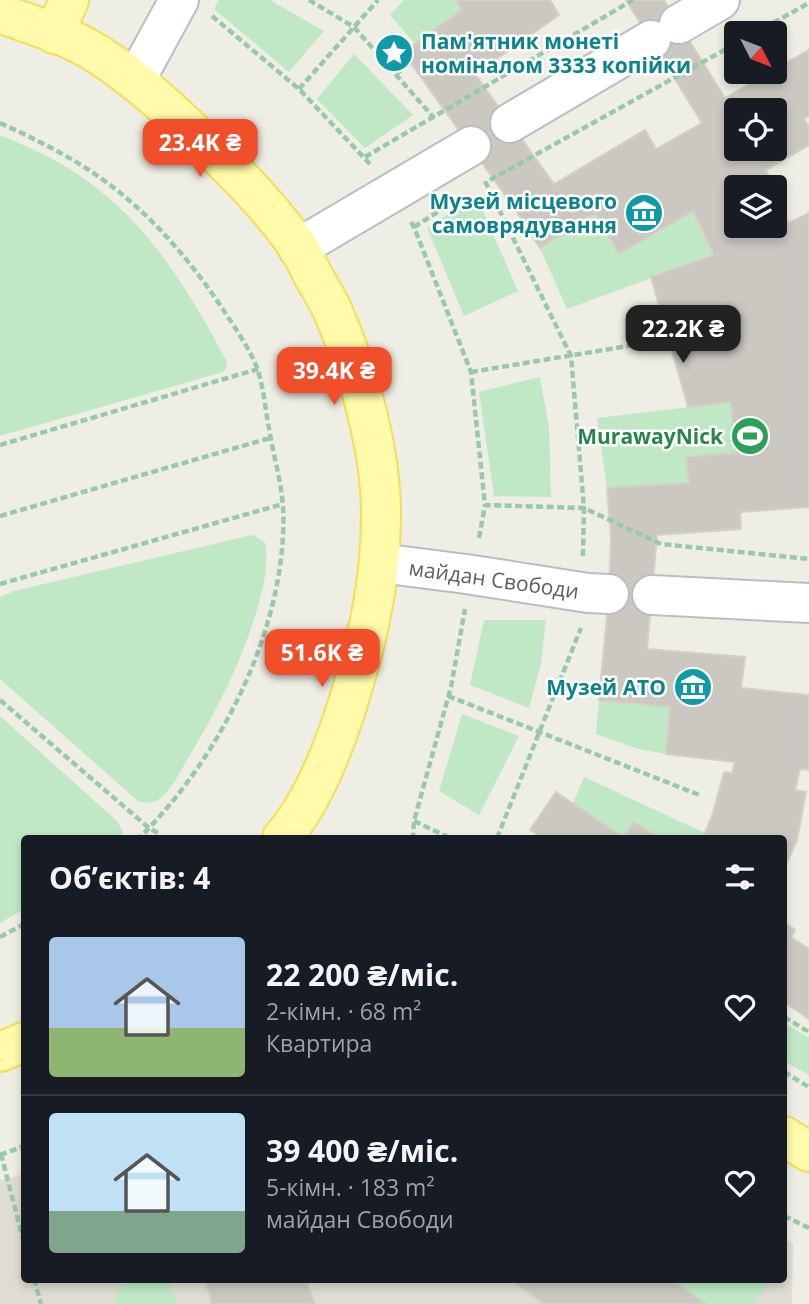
<!DOCTYPE html>
<html lang="uk">
<meta charset="utf-8">
<style>
:root{--surface:#171b24;--page:#20242c;--text:#f1f3f6;--muted:#9ea1a6;--line:#363941;--accent:#f04f2a}
body{margin:0;font-family:"Open Sans",sans-serif;background:var(--page);color:var(--text);height:100vh;display:flex;flex-direction:column;font-size:26px;white-space:nowrap}
*{box-sizing:border-box;margin:0}
p{font-size:23px;color:var(--muted)}
.icon{flex:none;width:38px;height:38px;fill:none;stroke:currentColor;stroke-width:2;stroke-linecap:round;stroke-linejoin:round}
.map{position:relative;flex:1;overflow:hidden}
.sheet{position:absolute;left:21px;top:835px;width:766px;height:448px;display:flex;flex-direction:column;background:var(--surface);border-radius:7px;box-shadow:0 4px 10px #0003}
.sheet>*{flex:none}
.needle{width:46px;rotate:132deg}
.tools{position:absolute;left:724px;top:21px;display:grid;gap:14px}
.tools a{display:grid;place-items:center;width:63px;height:63px;border-radius:7px;background:var(--surface);box-shadow:0 4px 10px #0003;font-size:35px}
.price{position:absolute;translate:-50% -60px;padding:0 16px;border-radius:14px;background:var(--accent);color:#fff;font-size:23px;line-height:46px;filter:drop-shadow(0 2px 4px #0008)}
.price::after{content:'';position:absolute;left:50%;top:42px;width:21px;height:16px;margin-left:-10px;background:inherit;clip-path:polygon(0 0,100% 0,50% 100%)}
.price.current{background:#222;color:#fff}
ul{padding:0;list-style:none}
li{display:flex;align-items:center;gap:21px;height:175px;padding:0 28px}
li+li{border-top:2px solid var(--line)}
li span{display:grid;place-items:center;flex:none;width:196px;height:140px;border-radius:7px;color:#555}
li>.icon{margin-inline-start:auto}
span .icon{width:84px;height:84px;fill:#fffc;stroke-width:1}
li b{font-size:30px}
h2{display:flex;justify-content:space-between;align-items:center;height:84px;padding:0 28px;font-size:30px}
.map>svg:first-child{display:block}
.education{fill:#dfddd3}
.green{fill:#c0e8c4}
.building{fill:#cac8c1;stroke:#d4d1c2;stroke-width:2;fill-rule:evenodd}
.lines{fill:none;stroke-linecap:round;stroke-linejoin:round}
.minor-casing{stroke:#bcbdc4;stroke-width:42}
.major-casing{stroke:#f7dc56;stroke-width:42}
.path{stroke:#98c9ac;stroke-width:4.5;stroke-dasharray:7 3.5;stroke-linecap:butt}
.minor{stroke:#fff;stroke-width:38}
.major{stroke:#fffbaa;stroke-width:38}
.labels{text-anchor:middle;dominant-baseline:central;stroke-width:5;stroke-linejoin:round;paint-order:stroke}
.culture-label{font-size:21px;font-weight:bold;fill:#0d838f;stroke:#fff;text-anchor:end}
.leisure-label{font-size:21px;font-weight:bold;fill:#27864d;stroke:#fff;text-anchor:end}
.street-label{font-size:21px;fill:#5c5f66;stroke:#fff}
</style>
<div class="map">
<svg width="809" height="1304" viewBox="0 0 809 1304">
<rect width="100%" height="100%" fill="#efeee4"/>
<polygon class="education" points="24,1174 24,1279 784,1279 784,1238 793,1244 792,1304 0,1304 0,1180"/>
<g class="green">
<polygon points="219,0 270,0 324,31 289,72 214,9"/>
<polygon points="404,0 456,0 462,10 415,44 390,15"/>
<polygon points="354,54 413,115 365,148 317,99"/>
<path d="M0,135C35,149 70,166 99,190C156,235 193,298 227,362L226,369L223,372L0,436Z"/>
<polygon points="476,195 518,291 464,316 427,228"/>
<polygon points="693,211 714,255 567,309 540,248 595,213 620,254"/>
<polygon points="540,377 549,427 551,497 494,496 479,392"/>
<polygon points="731,402 735,453 686,457 689,483 607,488 597,418"/>
<path d="M252,535L260,539L266,544C267,558 266,573 263,587C249,648 220,706 187,760C180,772 173,787 163,796C156,803 147,804 138,801L0,679V597L14,591Z"/>
<polygon points="484,620 546,620 541,664 529,708 470,685"/>
<polygon points="599,700 670,707 666,754 638,749 596,734"/>
<polygon points="462,714 519,736 479,815 439,791"/>
<polygon points="0,716 118,822 123,832 121,838 24,838 24,909 0,923"/>
<polygon points="584,777 705,833 703,838 659,838 634,822 623,837 573,803"/>
<polygon points="784,1023 809,1038 809,1075 784,1061"/>
<polygon points="139,1279 169,1279 176,1304 115,1304 117,1294 116,1288"/>
<polygon points="670,1279 770,1279 754,1304 706,1304"/>
</g>
<g class="building">
<path d="M456,0H550L559,15L475,74L554,184L645,130L656,149L702,123L626,0H664L725,98L770,72H775V69L809,50V116L804,119L809,127V145L766,170L773,187H737V226H775V192L788,223L809,213V507L740,512L741,529L657,535L647,649L745,657L741,688L809,695V770L800,769L795,790L806,792L797,840L784,869V838H703L713,813L724,772L732,773L735,762L666,754L670,707L599,700L609,594L611,538L607,488L689,483L686,457L735,453L731,402L688,407L651,277L714,255L693,211L619,254L595,213L540,248L515,209L403,52L462,10ZM737,110H775V149H737Z"/>
<polygon points="556,792 623,837 634,822 659,838 543,838 530,830"/>
<polygon points="784,922 795,930 791,937 809,949 809,1019 784,1002"/>
<polygon points="205,1279 306,1279 315,1304 212,1304"/>
<polygon points="510,1279 670,1279 706,1304 544,1304"/>
</g>
<g class="lines">
<defs>
<g id="minor">
<polyline points="679,24 720,0"/>
<polyline points="135,81 179,0"/>
<polyline points="510,123 651,40"/>
<polyline points="298,248 471,146"/>
<polyline points="380,563 466,574 588,593 609,594"/>
<polyline points="652,595 809,603"/>
</g>
<g id="major">
<path d="M0,13C28,24 58,32 84,46C125,69 162,102 196,135C232,168 268,204 296,244C303,254 308,266 314,277C321,290 331,304 336,319C360,375 381,453 381,514C381,566 373,616 359,665C344,721 320,794 282,838"/>
<polyline points="54,34 69,0"/>
<polyline points="0,1052 24,1042"/>
<polyline points="784,1136 809,1152"/>
</g>
</defs>
<use href="#minor" class="minor-casing"/>
<use href="#major" class="major-casing"/>
<g class="path">
<polyline points="309,0 354,27 434,118"/>
<polyline points="212,16 299,89 370,164"/>
<polyline points="755,33 809,3"/>
<polyline points="396,74 411,62"/>
<polyline points="299,89 378,0"/>
<path d="M0,123C35,139 70,156 102,179C151,214 191,261 224,311C234,326 253,354 258,371C264,389 265,409 269,428C273,454 281,480 283,506C289,623 221,758 139,838"/>
<polyline points="365,157 633,0"/>
<polyline points="490,180 737,43"/>
<polyline points="411,222 414,227 471,372 485,505 584,508 571,356 486,183 484,184"/>
<polyline points="414,227 455,201"/>
<polyline points="471,372 670,339"/>
<polyline points="0,445 258,369"/>
<polyline points="0,516 270,438"/>
<polyline points="479,538 485,505"/>
<polyline points="583,556 584,508 661,544 809,559"/>
<polyline points="0,584 283,504"/>
<polyline points="448,696 702,796"/>
<polyline points="0,700 149,828 160,834"/>
<polyline points="414,821 450,838"/>
<polyline points="416,838 413,836 414,821 451,687 465,609"/>
<polyline points="497,838 581,628"/>
<polyline points="0,937 24,924"/>
<polyline points="784,1017 809,1032"/>
<polyline points="784,1072 809,1087"/>
<polyline points="1,1154 24,1243"/>
<polyline points="0,1155 24,1146"/>
<polyline points="784,1216 809,1228"/>
<polyline points="34,1279 41,1304"/>
</g>
<use href="#minor" class="minor"/>
<use href="#major" class="major"/>
</g>
<defs>
<symbol id="sight-disc" viewBox="-11 -11 22 22"><circle r="9.5" fill="#0f9aa8" stroke="#fff"/><path d="M0-6L1.8-2.2L6-1.7L2.9 1.2L3.7 5.4L0 3.3L-3.7 5.4L-2.9 1.2L-6-1.7L-1.8-2.2Z" fill="#fff"/></symbol>
<symbol id="museum-disc" viewBox="-11 -11 22 22"><circle r="9.5" fill="#0f9aa8" stroke="#fff"/><path d="M0-6L6-3V-2H-6V-3ZM-5-1h2V3h-2ZM-1-1h2V3h-2ZM3-1h2V3H3ZM-6 4H6V6H-6Z" fill="#fff"/></symbol>
<symbol id="stadium-disc" viewBox="-11 -11 22 22"><circle r="9.5" fill="#2e9e5b" stroke="#fff"/><path d="M0-5a6.5 5 0 1 0 0 10a6.5 5 0 1 0 0-10ZM-3.5-1.8h7v3.6h-7Z" fill="#fff"/></symbol>
</defs>
<g fill-rule="evenodd">
<use href="#sight-disc" x="372" y="31" width="44" height="44"/>
<use href="#museum-disc" x="622" y="191" width="44" height="44"/>
<use href="#stadium-disc" x="728" y="414" width="44" height="44"/>
<use href="#museum-disc" x="671" y="665" width="44" height="44"/>
</g>
<g class="labels">
<g class="culture-label">
<text x="421" y="41" text-anchor="start">Пам'ятник монеті<tspan x="421" dy="24">номіналом 3333 копійки</tspan></text>
<text x="617" y="201">Музей місцевого<tspan x="617" dy="24">самоврядування</tspan></text>
<text x="666" y="687">Музей АТО</text>
</g>
<g class="leisure-label">
<text x="723" y="436">MurawayNick</text>
</g>
<g class="street-label">
<text transform="translate(494 579) rotate(8)">майдан Свободи</text>
</g>
</g>
</svg>
<div class="tools">
<a><svg class="needle" viewBox="-14 -14 28 28"><path d="M0-13l5 13h-10z" fill="#e53935"/><path d="M0 13l5-13h-10z" fill="#9ea1a6"/></svg></a>
<a><svg class="icon" aria-label="locate" viewBox="0 0 24 24"><circle cx="12" cy="12" r="6"/><path d="M12 2v4M12 18v4M2 12h4M18 12h4"/></svg></a>
<a><svg class="icon" aria-label="layers" viewBox="0 0 24 24"><path d="M12 4l9 5-9 5-9-5zM3 14l9 5 9-5"/></svg></a>
</div>
<b class="price" style="left:200px;top:179px">23.4K ₴</b>
<b class="price current" style="left:683px;top:365px">22.2K ₴</b>
<b class="price" style="left:334px;top:407px">39.4K ₴</b>
<b class="price" style="left:322px;top:689px">51.6K ₴</b>
<section class="sheet">
<h2>Об’єктів: 4<svg class="icon" aria-label="filters" viewBox="0 0 24 24"><path d="M4 7h16M4 17h16"/><circle cx="9" cy="7" r="2"/><circle cx="15" cy="17" r="2"/></svg></h2>
<ul>
<li><span style="background:linear-gradient(#a9c7e8 65%,#8fb573 0)"><svg class="icon" aria-label="home" viewBox="0 0 24 24"><path d="M3 11l9-7 9 7M6 9v11h12V9"/></svg></span><div><b>22 200 ₴/міс.</b><p>2-кімн. · 68 m²</p><p>Квартира</p></div><svg class="icon" aria-label="heart" viewBox="0 0 24 24"><path d="M12 20l-8-8c-3-5 5-10 8-4 3-6 11-1 8 4z"/></svg></li>
<li><span style="background:linear-gradient(#bfe0f5 70%,#7fa58c 0)"><svg class="icon" aria-label="home" viewBox="0 0 24 24"><path d="M3 11l9-7 9 7M6 9v11h12V9"/></svg></span><div><b>39 400 ₴/міс.</b><p>5-кімн. · 183 m²</p><p>майдан Свободи</p></div><svg class="icon" aria-label="heart" viewBox="0 0 24 24"><path d="M12 20l-8-8c-3-5 5-10 8-4 3-6 11-1 8 4z"/></svg></li>
</ul>
</section>
</div>
